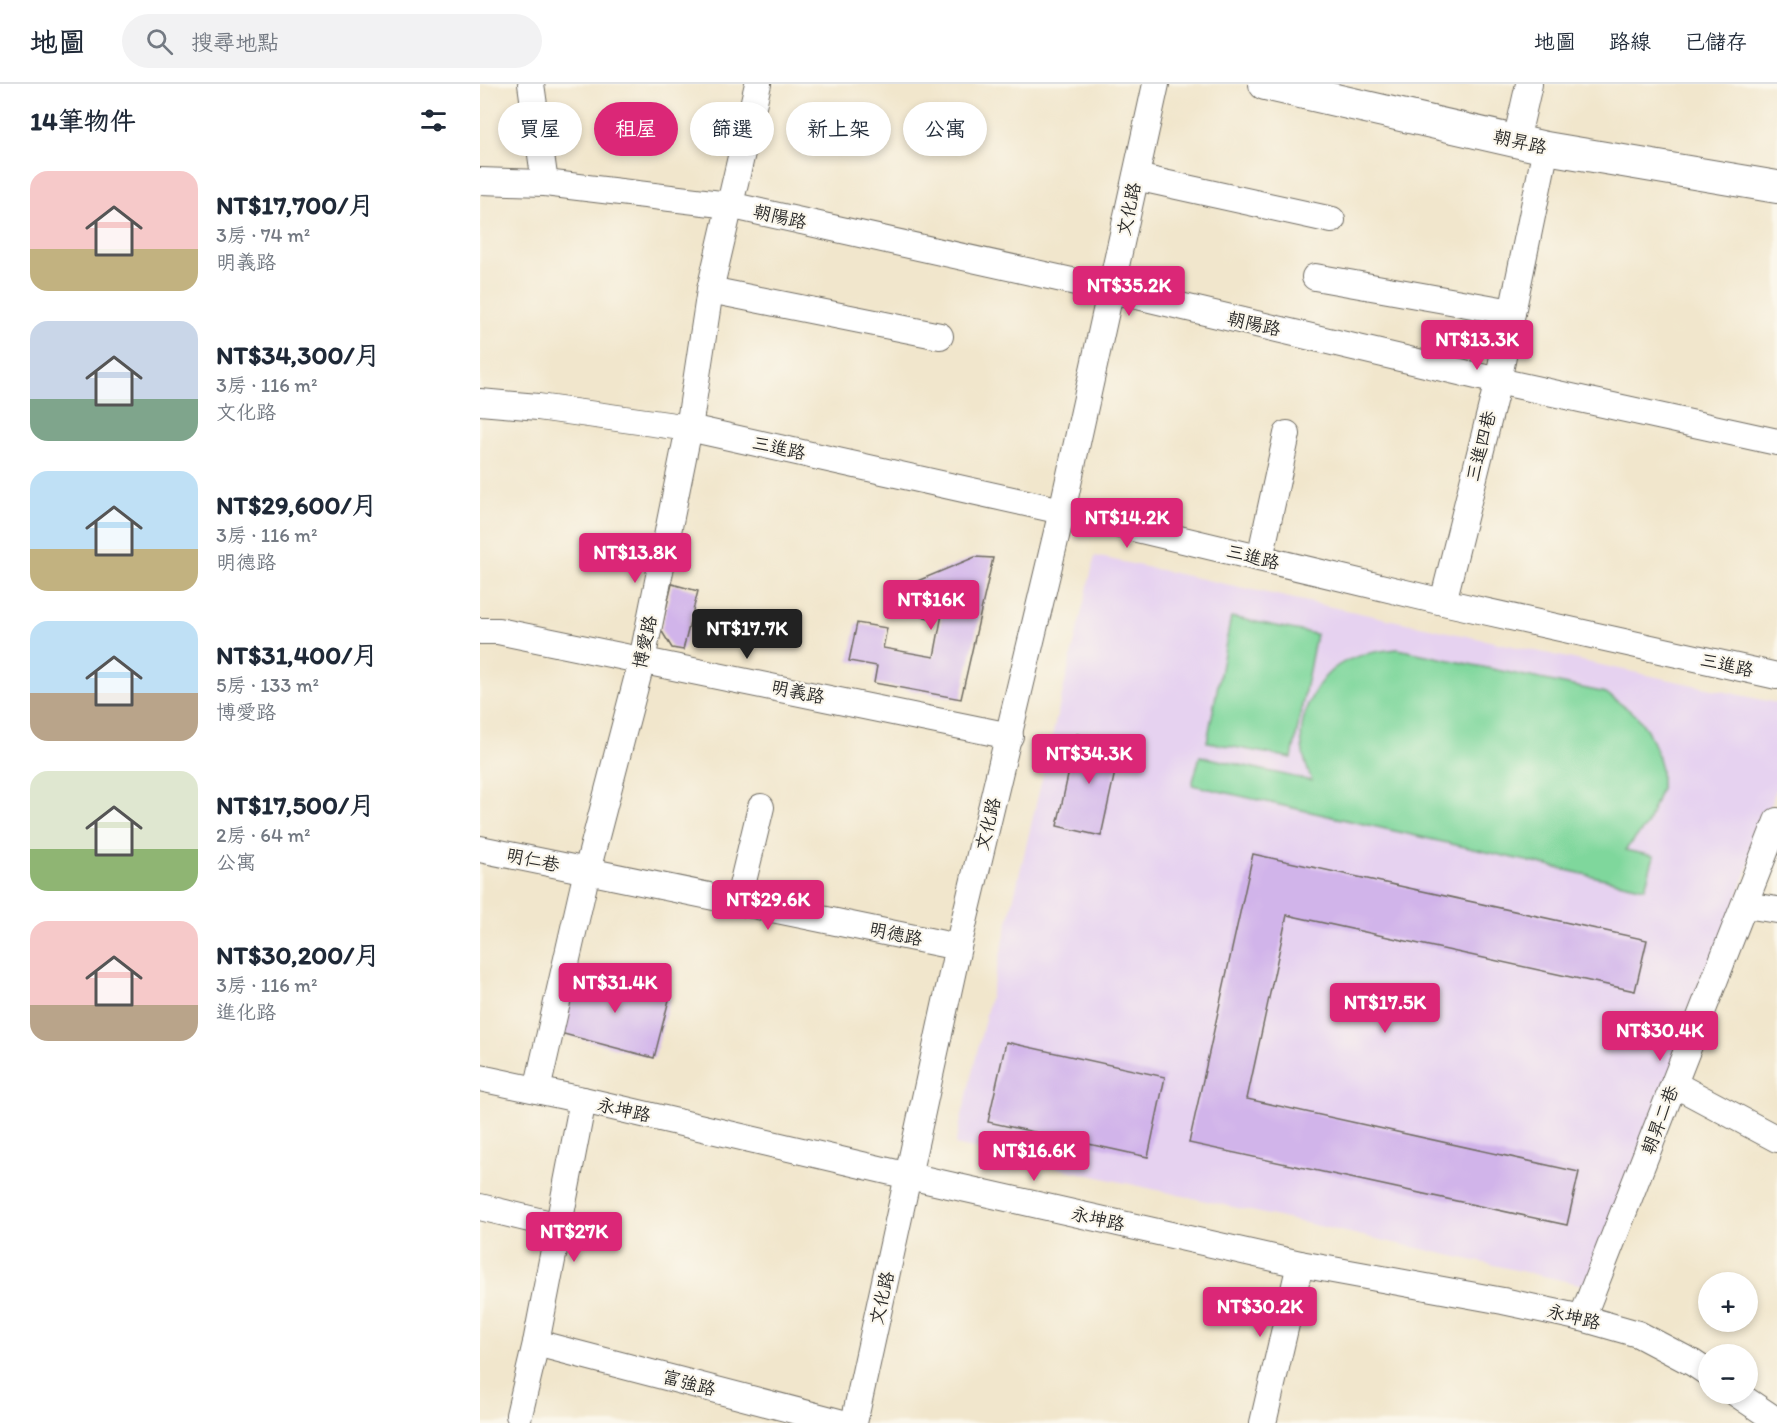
<!DOCTYPE html>
<html lang="zh-TW">
<meta charset="utf-8">
<style>
:root{--surface:#fff;--page:#f2f2f3;--text:#1f2937;--muted:#747a83;--line:#e0e1e3;--accent:#db2777}
body{margin:0;font-family:Itim,"LXGW WenKai TC",sans-serif;background:var(--page);color:var(--text);height:100vh;display:flex;flex-direction:column;font-size:22px;white-space:nowrap}
*{box-sizing:border-box;margin:0}
p{font-size:20px;color:var(--muted)}
.icon{flex:none;width:33px;height:33px;fill:none;stroke:currentColor;stroke-width:2;stroke-linecap:round;stroke-linejoin:round}
.map{position:relative;flex:1;overflow:hidden}
.details{display:flex;flex-direction:column;background:var(--surface);width:480px}
.details>*{flex:none}
.guide{position:absolute;left:18px;top:18px;width:570px;height:54px;display:flex;gap:12px}
.tools{position:absolute;left:1218px;top:1188px;display:grid;gap:12px}
.tools a{display:grid;place-items:center;width:60px;height:60px;border-radius:50%;background:var(--surface);box-shadow:0 3px 9px #0003;font-size:30px}
.price{position:absolute;translate:-50% -51px;padding:0 14px;border-radius:6px;background:var(--accent);color:#fff;font-size:20px;line-height:39px;filter:drop-shadow(0 2px 3px #0008)}
.price::after{content:'';position:absolute;left:50%;top:36px;width:18px;height:14px;margin-left:-9px;background:inherit;clip-path:polygon(0 0,100% 0,50% 100%)}
.price.on{background:#222;color:#fff}
ul{padding:0;list-style:none}
li{display:flex;align-items:center;gap:18px;height:150px;padding:0 30px}
li span{display:grid;place-items:center;flex:none;width:168px;height:120px;border-radius:18px;color:#555}
li>.icon{margin-inline-start:auto}
span .icon{width:72px;height:72px;fill:#fffc;stroke-width:1}
li b{font-size:26px}
h2{display:flex;justify-content:space-between;align-items:center;height:72px;padding:0 30px;font-size:26px}
.chip{padding:0 21px;border-radius:27px;background:var(--surface);box-shadow:0 3px 9px #0003;font-size:21px;line-height:54px}
.chip.on{background:var(--accent);color:#fff}
header{display:flex;align-items:center;gap:36px;box-sizing:border-box;height:84px;padding:0 30px;background:var(--surface);border-bottom:2px solid var(--line)}
header strong{font-size:28px}
nav{display:flex;gap:33px;margin-inline-start:auto;font-size:21px}
.search{width:420px;height:54px;background:var(--page);display:flex;align-items:center;gap:15px;box-sizing:border-box;padding:0 21px;border-radius:33px;color:var(--muted);font-size:22px}
main{display:flex;flex:1;min-height:0}
.map>svg:first-child{display:block}
.built{fill:#e6d2f0}
.green{fill:#7fd79c;stroke:#558164;stroke-width:1.5}
.building{fill:#d1b4ea}
.lines{fill:none;stroke-linecap:round;stroke-linejoin:round}
.minor-casing{stroke:#706c63;stroke-width:28}
.major-casing{stroke:#706c63;stroke-width:34}
.minor{stroke:#fff;stroke-width:26}
.major{stroke:#fff;stroke-width:32}
.labels{text-anchor:middle;dominant-baseline:central;stroke-width:4.5;stroke-linejoin:round;paint-order:stroke}
.street-label{font-size:18px;fill:#2b2b2b;stroke:#fbf7ec}
</style>
<header>
<strong>地圖</strong>
<div class="search"><svg class="icon" aria-label="search" viewBox="0 0 24 24"><circle cx="10" cy="10" r="6"/><path d="M15 15l6 6"/></svg>搜尋地點</div>
<nav><a>地圖</a><a>路線</a><a>已儲存</a></nav>
</header>
<main>
<section class="details">
<h2>14筆物件<svg class="icon" aria-label="filters" viewBox="0 0 24 24"><path d="M4 7h16M4 17h16"/><circle cx="9" cy="7" r="2"/><circle cx="15" cy="17" r="2"/></svg></h2>
<ul>
<li><span style="background:linear-gradient(#f6c9c9 65%,#c2b280 0)"><svg class="icon" aria-label="home" viewBox="0 0 24 24"><path d="M3 11l9-7 9 7M6 9v11h12V9"/></svg></span><div><b>NT$17,700/月</b><p>3房 · 74 m²</p><p>明義路</p></div></li>
<li><span style="background:linear-gradient(#c9d6e8 65%,#7fa58c 0)"><svg class="icon" aria-label="home" viewBox="0 0 24 24"><path d="M3 11l9-7 9 7M6 9v11h12V9"/></svg></span><div><b>NT$34,300/月</b><p>3房 · 116 m²</p><p>文化路</p></div></li>
<li><span style="background:linear-gradient(#bfe0f5 65%,#c2b280 0)"><svg class="icon" aria-label="home" viewBox="0 0 24 24"><path d="M3 11l9-7 9 7M6 9v11h12V9"/></svg></span><div><b>NT$29,600/月</b><p>3房 · 116 m²</p><p>明德路</p></div></li>
<li><span style="background:linear-gradient(#bfe0f5 60%,#b9a48a 0)"><svg class="icon" aria-label="home" viewBox="0 0 24 24"><path d="M3 11l9-7 9 7M6 9v11h12V9"/></svg></span><div><b>NT$31,400/月</b><p>5房 · 133 m²</p><p>博愛路</p></div></li>
<li><span style="background:linear-gradient(#dfe7d0 65%,#8fb573 0)"><svg class="icon" aria-label="home" viewBox="0 0 24 24"><path d="M3 11l9-7 9 7M6 9v11h12V9"/></svg></span><div><b>NT$17,500/月</b><p>2房 · 64 m²</p><p>公寓</p></div></li>
<li><span style="background:linear-gradient(#f6c9c9 70%,#b9a48a 0)"><svg class="icon" aria-label="home" viewBox="0 0 24 24"><path d="M3 11l9-7 9 7M6 9v11h12V9"/></svg></span><div><b>NT$30,200/月</b><p>3房 · 116 m²</p><p>進化路</p></div></li>
</ul>
</section>
<div class="map">
<svg width="1297" height="1339" viewBox="0 0 1297 1339">
<rect width="100%" height="100%" fill="#fbf7ec"/>
<filter id="ink" filterUnits="userSpaceOnUse"><feTurbulence type="fractalNoise" baseFrequency=".0167" numOctaves="2"/><feDisplacementMap in="SourceGraphic" scale="12" xChannelSelector="R" yChannelSelector="G"/><feConvolveMatrix kernelMatrix="1 2 1 2 8 2 1 2 1" color-interpolation-filters="sRGB"/></filter>
<filter id="wash" filterUnits="userSpaceOnUse"><feTurbulence type="fractalNoise" baseFrequency=".008" numOctaves="4" result="noise"/><feDisplacementMap in="SourceGraphic" scale="24" xChannelSelector="R" yChannelSelector="G"/><feGaussianBlur stdDeviation="1.35" result="paint"/><feColorMatrix in="noise" values="0 0 0 0 0 0 0 0 0 0 0 0 0 0 0 0 0 1.4 0 .05"/><feComposite in="paint" operator="in"/></filter>
<g filter="url(#wash)">
<rect width="100%" height="100%" fill="#f1e6cc"/>
<polygon class="built" points="615,472 1297,619 1297,703 1117,1204 475,1061"/>
<g class="green">
<polygon points="751,533 836,550 812,674 727,658"/>
<path d="M918,565L1126,609L1157,632L1167,646L1176,666L1181,685V704L1167,741L1145,766L1174,772L1165,804L712,701L720,672L832,697C827,685 823,673 822,661C818,636 833,602 852,586C870,571 896,567 918,565Z"/>
</g>
<g id="blocks">
<g class="building">
<polygon points="495,473 513,474 481,615 394,599 397,582 369,577 377,539 407,544 403,564 454,573 464,520 453,518 449,534 408,526 411,508"/>
<polygon points="192,500 218,507 203,566 192,564 181,546"/>
<polygon points="597,650 641,660 621,752 577,742"/>
<polygon points="773,770 1167,856 1155,907 807,831 767,1015 1099,1088 1087,1141 709,1059"/>
<polygon points="96,887 190,912 174,974 80,949"/>
<polygon points="526,958 685,993 668,1073 508,1038"/>
</g>
</g>
</g>
<g filter="url(#ink)">
<use href="#blocks" fill-opacity="0" stroke="#706c63" stroke-width="1.5"/>
<g class="lines">
<defs>
<g id="minor">
<polyline points="51,0 65,99"/>
<polyline points="1036,57 1049,0"/>
<polyline points="656,93 852,136"/>
<polyline points="0,97 65,99 249,121 632,206 1018,297 1297,358"/>
<polyline points="835,193 1032,228"/>
<polyline points="230,206 460,252"/>
<polyline points="0,318 58,323 209,344 582,427 963,518 1297,592"/>
<polyline points="780,474 807,350"/>
<polyline points="963,518 1018,297 1066,64"/>
<polyline points="0,547 18,547 530,652"/>
<polyline points="0,765 478,863"/>
<polyline points="258,818 281,723"/>
<polyline points="1265,821 1297,826"/>
<polyline points="0,994 103,1016 429,1092 820,1180 1023,1217 1102,1234 1158,1250 1213,1279 1228,1289"/>
<polyline points="1194,1000 1297,1055"/>
<polyline points="57,1006 107,787 162,576 209,344 230,206 278,0"/>
<polyline points="0,1123 79,1142"/>
<polyline points="1102,1234 1297,737"/>
<polyline points="56,1259 363,1339"/>
<polyline points="1257,1310 1297,1337"/>
<polyline points="39,1331 56,1259 103,1016"/>
<polyline points="374,1339 478,863 582,427 676,0"/>
<polyline points="783,1339 820,1180"/>
</g>
<polyline id="major" points="785,0 1066,64 1297,103"/>
</defs>
<use href="#minor" class="minor-casing"/>
<use href="#major" class="major-casing"/>
<use href="#minor" class="minor"/>
<use href="#major" class="major"/>
</g>
</g>
<g class="labels">
<g class="street-label">
<text transform="translate(1040 58) rotate(13)">朝昇路</text>
<text transform="translate(649 125) rotate(-78)">文化路</text>
<text transform="translate(300 133) rotate(13)">朝陽路</text>
<text transform="translate(774 240) rotate(13)">朝陽路</text>
<text transform="translate(1001 362) rotate(-76)">三進四巷</text>
<text transform="translate(299 364) rotate(12)">三進路</text>
<text transform="translate(773 473) rotate(14)">三進路</text>
<text transform="translate(165 558) rotate(-78)">博愛路</text>
<text transform="translate(1247 581) rotate(12)">三進路</text>
<text transform="translate(318 608) rotate(12)">明義路</text>
<text transform="translate(508 740) rotate(-76)">文化路</text>
<text transform="translate(53 776) rotate(12)">明仁巷</text>
<text transform="translate(416 850) rotate(12)">明德路</text>
<text transform="translate(144 1026) rotate(13)">永坤路</text>
<text transform="translate(1180 1036) rotate(-69)">朝昇二巷</text>
<text transform="translate(618 1135) rotate(13)">永坤路</text>
<text transform="translate(402 1214) rotate(-77)">文化路</text>
<text transform="translate(1094 1233) rotate(14)">永坤路</text>
<text transform="translate(209 1299) rotate(15)">富強路</text>
</g>
</g>
</svg>
<div class="tools">
<a>+</a>
<a>−</a>
</div>
<b class="price" style="left:649px;top:233px">NT$35.2K</b>
<b class="price" style="left:997px;top:287px">NT$13.3K</b>
<b class="price" style="left:647px;top:465px">NT$14.2K</b>
<b class="price" style="left:155px;top:500px">NT$13.8K</b>
<b class="price" style="left:451px;top:547px">NT$16K</b>
<b class="price on" style="left:267px;top:576px">NT$17.7K</b>
<b class="price" style="left:609px;top:701px">NT$34.3K</b>
<b class="price" style="left:288px;top:847px">NT$29.6K</b>
<b class="price" style="left:135px;top:930px">NT$31.4K</b>
<b class="price" style="left:905px;top:950px">NT$17.5K</b>
<b class="price" style="left:1180px;top:978px">NT$30.4K</b>
<b class="price" style="left:554px;top:1098px">NT$16.6K</b>
<b class="price" style="left:94px;top:1179px">NT$27K</b>
<b class="price" style="left:780px;top:1254px">NT$30.2K</b>
<div class="guide">
<a class="chip">買屋</a>
<a class="chip on">租屋</a>
<a class="chip">篩選</a>
<a class="chip">新上架</a>
<a class="chip">公寓</a>
</div>
</div>
</main>
